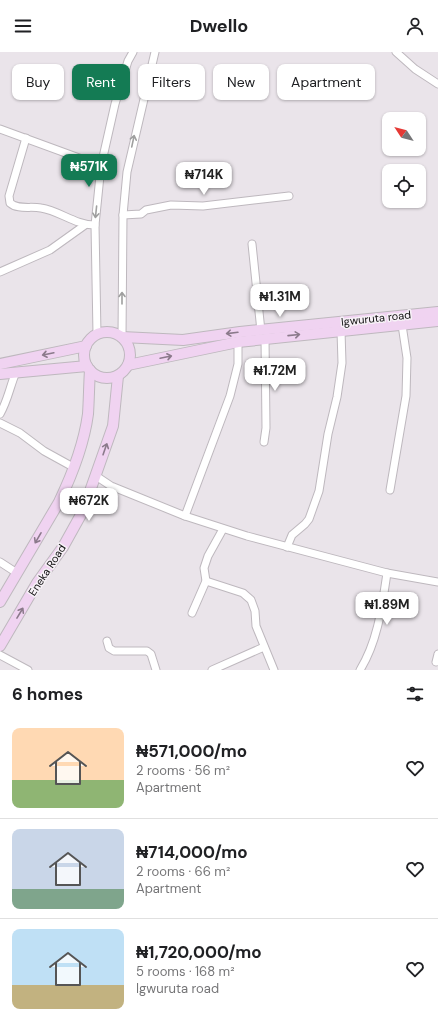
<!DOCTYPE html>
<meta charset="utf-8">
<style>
:root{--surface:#fff;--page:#f6f6f6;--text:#202124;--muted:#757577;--line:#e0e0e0;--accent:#147b54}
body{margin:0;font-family:"DM Sans",sans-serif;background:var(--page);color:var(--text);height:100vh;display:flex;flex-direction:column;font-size:15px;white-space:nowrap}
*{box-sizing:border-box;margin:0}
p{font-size:13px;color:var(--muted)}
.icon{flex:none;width:22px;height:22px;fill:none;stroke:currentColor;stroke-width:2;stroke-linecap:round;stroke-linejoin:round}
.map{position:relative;height:618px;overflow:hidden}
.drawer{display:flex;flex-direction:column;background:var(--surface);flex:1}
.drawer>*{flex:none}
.top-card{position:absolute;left:12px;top:12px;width:414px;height:36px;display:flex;gap:8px}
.needle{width:26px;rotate:306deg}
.fabs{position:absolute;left:382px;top:60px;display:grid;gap:8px}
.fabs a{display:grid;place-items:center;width:44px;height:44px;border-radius:8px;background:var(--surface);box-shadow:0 1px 3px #0004;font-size:20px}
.price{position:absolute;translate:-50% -34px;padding:0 9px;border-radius:8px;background:#fff;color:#222;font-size:13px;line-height:26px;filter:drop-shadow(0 1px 2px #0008)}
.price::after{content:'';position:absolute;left:50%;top:24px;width:12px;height:9px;margin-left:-6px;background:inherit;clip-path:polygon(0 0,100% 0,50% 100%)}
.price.active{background:var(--accent);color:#fff}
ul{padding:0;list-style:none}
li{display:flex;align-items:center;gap:12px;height:100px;padding:0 12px}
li+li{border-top:1px solid var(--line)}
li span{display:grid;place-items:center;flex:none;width:112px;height:80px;border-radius:8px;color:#555}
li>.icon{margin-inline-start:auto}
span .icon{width:48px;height:48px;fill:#fffc;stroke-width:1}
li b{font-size:17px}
h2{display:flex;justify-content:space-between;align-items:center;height:48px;padding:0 12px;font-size:17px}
.tag{padding:0 14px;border-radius:8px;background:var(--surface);box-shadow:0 1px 3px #0004;font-size:14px;line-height:36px}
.tag.active{background:var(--accent);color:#fff}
header{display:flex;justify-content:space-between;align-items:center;height:52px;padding:0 12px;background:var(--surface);font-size:18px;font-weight:700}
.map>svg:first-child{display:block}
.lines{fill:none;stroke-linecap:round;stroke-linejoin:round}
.street-casing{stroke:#beb8be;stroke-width:9}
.secondary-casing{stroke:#beb8be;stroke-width:12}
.street{stroke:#fff;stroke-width:7}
.secondary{stroke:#f0d3f1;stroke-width:10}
.oneway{stroke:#9f9f9f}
.oneway2{stroke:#8b7a8b}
.labels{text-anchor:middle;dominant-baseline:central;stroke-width:3;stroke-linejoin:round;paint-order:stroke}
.street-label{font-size:11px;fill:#0f0e0f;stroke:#f7f2f7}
</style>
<header><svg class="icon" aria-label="menu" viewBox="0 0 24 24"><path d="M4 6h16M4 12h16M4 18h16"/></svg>Dwello<svg class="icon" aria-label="person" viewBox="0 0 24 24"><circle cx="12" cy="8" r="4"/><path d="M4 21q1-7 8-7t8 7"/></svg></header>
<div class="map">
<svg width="438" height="618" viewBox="0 0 438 618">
<rect width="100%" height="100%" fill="#eae4ea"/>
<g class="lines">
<defs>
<g id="street">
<polyline points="396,0 415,17 438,32"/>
<polyline points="0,77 101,114"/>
<path d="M26,86L9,144L10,151C18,158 30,154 41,156C60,159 75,173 95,173"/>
<polyline points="123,163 141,162 146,158 171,153 203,154 289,144"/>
<polyline points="252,192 261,279"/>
<polyline points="0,220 50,198 85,173"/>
<polyline points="97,282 95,173 101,114 115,52 128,9 133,0"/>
<polyline points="122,285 123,163 127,120 155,0"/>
<path d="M0,362C8,348 10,334 16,320"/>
<polyline points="0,371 20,381 44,399 73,415"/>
<polyline points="264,390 266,376 265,286"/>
<polyline points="96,424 111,434 185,464 247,484 387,521 438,530"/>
<polyline points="390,438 406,344 407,306 402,273"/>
<polyline points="185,464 230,344 238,312 238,290"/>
<polyline points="287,495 292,483 305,472 309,467 319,439 328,382 337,345 342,311 341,279"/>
<polyline points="0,510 17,521"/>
<polyline points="206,529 243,541 251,548 255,559 256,574 274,618"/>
<polyline points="192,561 206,529 204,516 208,504 223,477"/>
<polyline points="107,589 109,596 114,599 147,599 151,602 156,618"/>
<polyline points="0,603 28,618"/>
<polyline points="436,610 438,602"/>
<polyline points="212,618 264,595"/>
<path d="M360,618C378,589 382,554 387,521"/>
</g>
<g id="secondary">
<circle cx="107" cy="303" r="23"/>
<polyline points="122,285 183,288 240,280 438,260"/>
<polyline points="0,312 86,294"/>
<polyline points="128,313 238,290 438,269"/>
<polyline points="0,322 87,314"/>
<path d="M0,550L59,450C72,423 84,392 88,362C89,347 89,333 90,318"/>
<polyline points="0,594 37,531 63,495 83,459 113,374 118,324"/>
</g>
</defs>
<use href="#street" class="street-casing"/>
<use href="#secondary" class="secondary-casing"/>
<use href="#street" class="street"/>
<use href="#secondary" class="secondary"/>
</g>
<defs><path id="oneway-shaft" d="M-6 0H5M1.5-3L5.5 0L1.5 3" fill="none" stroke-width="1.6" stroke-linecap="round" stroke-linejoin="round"/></defs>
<g class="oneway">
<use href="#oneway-shaft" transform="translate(133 89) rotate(-78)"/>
<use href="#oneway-shaft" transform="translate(96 160) rotate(96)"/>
<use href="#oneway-shaft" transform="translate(122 246) rotate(-90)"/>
</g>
<g class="oneway2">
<use href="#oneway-shaft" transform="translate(232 281) rotate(173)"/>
<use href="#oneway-shaft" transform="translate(294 283) rotate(-6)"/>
<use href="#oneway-shaft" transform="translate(48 302) rotate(168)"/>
<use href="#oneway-shaft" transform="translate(166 305) rotate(-12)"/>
<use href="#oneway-shaft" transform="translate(105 397) rotate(-71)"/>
<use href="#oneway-shaft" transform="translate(38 486) rotate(120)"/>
<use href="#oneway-shaft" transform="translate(20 561) rotate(-59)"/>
</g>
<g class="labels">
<g class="street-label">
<text transform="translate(376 266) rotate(-6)">Igwuruta road</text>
<text transform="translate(47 518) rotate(-57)">Eneka Road</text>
</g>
</g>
</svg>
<div class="fabs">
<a><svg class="needle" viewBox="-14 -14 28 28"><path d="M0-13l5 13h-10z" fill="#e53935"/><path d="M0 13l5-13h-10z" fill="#757577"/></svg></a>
<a><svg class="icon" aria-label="locate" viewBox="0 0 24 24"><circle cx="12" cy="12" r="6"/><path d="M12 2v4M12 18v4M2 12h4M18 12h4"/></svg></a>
</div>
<b class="price active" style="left:89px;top:136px">₦571K</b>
<b class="price" style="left:204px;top:144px">₦714K</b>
<b class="price" style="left:280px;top:266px">₦1.31M</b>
<b class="price" style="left:275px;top:340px">₦1.72M</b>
<b class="price" style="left:89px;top:470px">₦672K</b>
<b class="price" style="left:387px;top:574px">₦1.89M</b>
<div class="top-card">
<a class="tag">Buy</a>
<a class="tag active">Rent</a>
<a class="tag">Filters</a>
<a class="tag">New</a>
<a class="tag">Apartment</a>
</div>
</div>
<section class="drawer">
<h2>6 homes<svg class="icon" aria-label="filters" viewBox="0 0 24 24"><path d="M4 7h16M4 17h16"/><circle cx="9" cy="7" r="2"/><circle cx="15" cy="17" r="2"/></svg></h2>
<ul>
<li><span style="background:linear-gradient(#ffd9b3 65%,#8fb573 0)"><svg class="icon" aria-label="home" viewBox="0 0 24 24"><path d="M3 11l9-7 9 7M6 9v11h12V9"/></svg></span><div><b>₦571,000/mo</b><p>2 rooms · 56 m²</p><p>Apartment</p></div><svg class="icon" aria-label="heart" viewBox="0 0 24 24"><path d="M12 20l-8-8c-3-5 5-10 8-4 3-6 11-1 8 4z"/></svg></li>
<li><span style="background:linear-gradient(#c9d6e8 75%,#7fa58c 0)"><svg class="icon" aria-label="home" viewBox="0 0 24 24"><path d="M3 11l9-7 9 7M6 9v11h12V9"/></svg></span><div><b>₦714,000/mo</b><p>2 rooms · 66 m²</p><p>Apartment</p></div><svg class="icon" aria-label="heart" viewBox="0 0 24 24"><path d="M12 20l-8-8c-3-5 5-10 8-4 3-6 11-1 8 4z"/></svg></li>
<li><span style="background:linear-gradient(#bfe0f5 70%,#c2b280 0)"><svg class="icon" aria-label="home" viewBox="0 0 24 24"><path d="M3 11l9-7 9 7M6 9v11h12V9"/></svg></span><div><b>₦1,720,000/mo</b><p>5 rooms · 168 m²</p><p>Igwuruta road</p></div><svg class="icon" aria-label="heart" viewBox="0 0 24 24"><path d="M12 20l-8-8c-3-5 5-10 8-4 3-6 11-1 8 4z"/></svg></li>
</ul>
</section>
